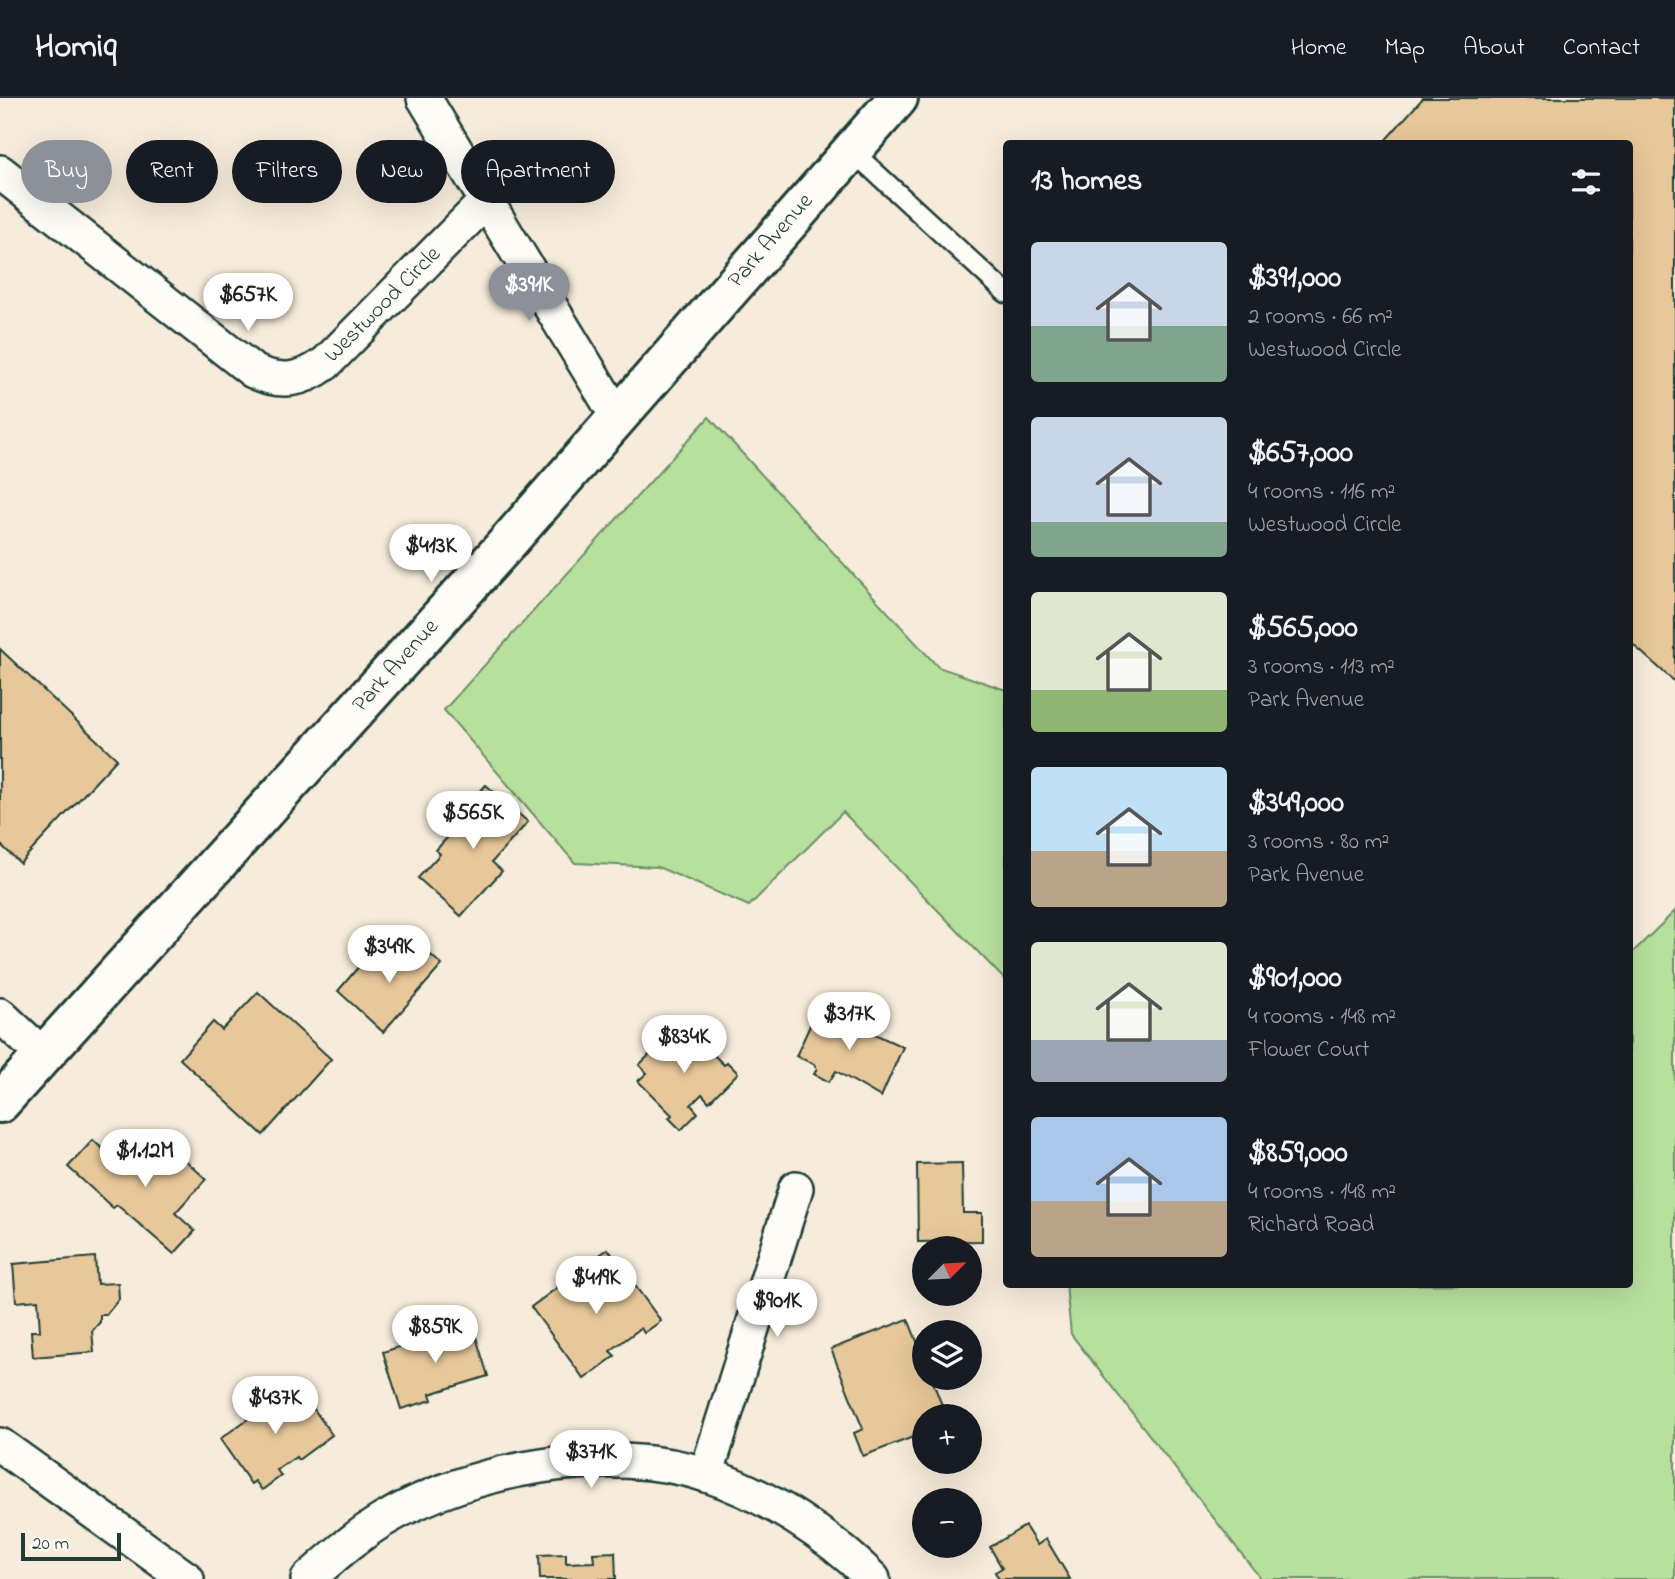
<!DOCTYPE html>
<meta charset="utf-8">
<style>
:root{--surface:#171b24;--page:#242831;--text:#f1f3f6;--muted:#9ea1a6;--line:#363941;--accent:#8c9099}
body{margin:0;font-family:"Indie Flower",sans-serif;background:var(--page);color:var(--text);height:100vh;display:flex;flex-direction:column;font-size:26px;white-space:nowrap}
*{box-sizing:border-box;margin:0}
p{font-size:23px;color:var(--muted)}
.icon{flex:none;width:38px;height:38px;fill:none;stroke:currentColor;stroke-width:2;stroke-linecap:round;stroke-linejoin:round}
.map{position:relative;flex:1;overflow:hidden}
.details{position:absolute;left:1003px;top:42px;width:630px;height:1148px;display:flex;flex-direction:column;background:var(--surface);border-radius:7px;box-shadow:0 7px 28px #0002}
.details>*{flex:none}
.guide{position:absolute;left:21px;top:42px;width:665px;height:63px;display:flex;gap:14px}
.needle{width:46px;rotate:66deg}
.controls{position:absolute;left:912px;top:1138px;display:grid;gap:14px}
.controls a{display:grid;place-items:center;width:70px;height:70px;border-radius:50%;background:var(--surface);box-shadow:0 7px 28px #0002;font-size:35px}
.scale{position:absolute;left:21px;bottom:18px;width:100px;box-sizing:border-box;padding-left:7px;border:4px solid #1f3d34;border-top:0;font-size:19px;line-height:24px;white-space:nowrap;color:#1f3d34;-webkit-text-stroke:5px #fdfcf7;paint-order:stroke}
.price{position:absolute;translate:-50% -60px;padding:0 16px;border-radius:24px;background:#fff;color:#222;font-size:23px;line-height:46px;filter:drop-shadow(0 2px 4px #0008)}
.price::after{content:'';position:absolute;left:50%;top:42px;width:21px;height:16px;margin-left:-10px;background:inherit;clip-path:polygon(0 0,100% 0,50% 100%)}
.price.current{background:var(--accent);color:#fff}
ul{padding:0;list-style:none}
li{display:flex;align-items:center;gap:21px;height:175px;padding:0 28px}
li span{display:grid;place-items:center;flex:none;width:196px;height:140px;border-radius:7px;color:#555}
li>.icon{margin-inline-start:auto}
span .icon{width:84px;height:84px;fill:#fffc;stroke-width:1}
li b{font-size:30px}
h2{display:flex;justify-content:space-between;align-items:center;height:84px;padding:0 28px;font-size:30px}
.tag{padding:0 24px;border-radius:32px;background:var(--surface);box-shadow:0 7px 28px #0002;font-size:24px;line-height:63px}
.tag.current{background:var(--accent);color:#fff}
header{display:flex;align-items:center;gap:42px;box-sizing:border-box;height:98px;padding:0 35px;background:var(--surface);border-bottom:2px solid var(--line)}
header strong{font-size:33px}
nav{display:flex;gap:38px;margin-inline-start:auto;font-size:24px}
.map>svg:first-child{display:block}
.green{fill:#b7e09d;stroke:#6b8e68;stroke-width:2}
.building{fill:#e8c89a;stroke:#1f3d34;stroke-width:2}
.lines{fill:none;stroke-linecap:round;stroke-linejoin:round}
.service-casing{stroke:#1f3d34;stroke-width:23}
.minor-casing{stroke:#1f3d34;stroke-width:38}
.tertiary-casing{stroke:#1f3d34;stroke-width:44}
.service{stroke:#fdfcf7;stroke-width:18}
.minor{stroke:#fdfcf7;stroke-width:33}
.tertiary{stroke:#fdfcf7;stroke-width:38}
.labels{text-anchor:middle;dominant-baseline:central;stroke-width:5;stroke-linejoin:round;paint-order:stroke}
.street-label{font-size:23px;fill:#1f3d34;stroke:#fdfcf7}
</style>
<header>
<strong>Homiq</strong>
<nav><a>Home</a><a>Map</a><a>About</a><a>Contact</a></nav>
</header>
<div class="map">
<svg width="1675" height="1481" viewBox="0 0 1675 1481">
<rect width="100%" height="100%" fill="#f7ecdb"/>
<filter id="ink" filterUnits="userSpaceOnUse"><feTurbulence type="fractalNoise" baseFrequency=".0143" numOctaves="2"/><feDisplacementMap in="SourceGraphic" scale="14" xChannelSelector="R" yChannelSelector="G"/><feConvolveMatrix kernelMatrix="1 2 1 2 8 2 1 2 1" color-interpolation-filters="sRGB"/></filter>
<g filter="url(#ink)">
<g class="green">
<polygon points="709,319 938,569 1006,592 1006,883 843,714 749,808 658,769 575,765 444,612"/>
<polygon points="1675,813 1675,1481 1261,1481 1071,1236 1066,1187 1629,1186 1629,858"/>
</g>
<g class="building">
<polygon points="1423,0 1675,0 1675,584 1629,543 1629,46 1382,46"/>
<polygon points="0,551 117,661 20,765 0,746"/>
<polygon points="486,687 528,724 492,764 502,773 461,818 418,780 440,756 436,752 455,731 450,727"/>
<polygon points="414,842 442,867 383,934 338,893 371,854 394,876 404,865 398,860"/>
<polygon points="258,894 331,961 263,1037 180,961 213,924 222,932"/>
<polygon points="818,910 903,949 881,999 836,973 829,984 814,976 817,971 814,966 796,958"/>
<polygon points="682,925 724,967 727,964 738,975 709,1004 702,996 691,1007 698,1015 681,1032 669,1020 672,1017 638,983 647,975 639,967"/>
<polygon points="161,1040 206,1081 175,1115 195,1133 174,1156 117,1107 113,1110 68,1069 93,1042 128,1075"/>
<polygon points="962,1065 963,1115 982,1115 982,1143 918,1144 917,1066"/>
<polygon points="608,1151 661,1223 644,1235 641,1230 610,1253 615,1258 584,1281 531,1209 565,1184 576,1199 602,1180 590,1164"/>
<polygon points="95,1159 97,1186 118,1185 119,1201 106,1217 100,1217 100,1224 92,1233 94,1254 33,1259 31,1233 40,1233 38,1202 16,1204 13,1166"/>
<polygon points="908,1221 924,1261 924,1279 931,1279 946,1318 924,1318 924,1335 863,1358 854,1335 863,1331 831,1251"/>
<polygon points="472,1226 488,1278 430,1296 432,1302 401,1311 383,1254"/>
<polygon points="297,1287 332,1337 298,1362 296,1359 277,1372 281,1378 262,1392 255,1383 251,1386 220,1341 252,1318 247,1310 270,1294 276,1302"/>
<polygon points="1025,1428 1037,1447 1046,1441 1070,1481 999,1481 995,1474 1002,1470 990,1449"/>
<polygon points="615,1454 616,1481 540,1481 539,1457 566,1456 566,1465 594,1464 593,1455"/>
</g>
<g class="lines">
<defs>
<polyline id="service" points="851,52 1006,195"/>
<g id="minor">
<polyline points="424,0 618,320"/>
<path d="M0,74L253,273C281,286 302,283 326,265L486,103"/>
<polyline points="0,917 44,958"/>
<polyline points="0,1347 187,1481"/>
<polyline points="706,1377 796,1090"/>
<path d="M308,1481C332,1460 356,1438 383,1422C469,1370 611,1345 707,1377C767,1397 829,1437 873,1481"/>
</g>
<polyline id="tertiary" points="0,1005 501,452 898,0"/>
</defs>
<use href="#service" class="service-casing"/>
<use href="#minor" class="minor-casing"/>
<use href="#tertiary" class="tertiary-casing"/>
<use href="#service" class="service"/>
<use href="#minor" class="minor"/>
<use href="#tertiary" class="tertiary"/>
</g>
</g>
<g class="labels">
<g class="street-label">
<text transform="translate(771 143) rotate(-49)">Park Avenue</text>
<text transform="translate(383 207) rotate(-45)">Westwood Circle</text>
<text transform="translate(396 568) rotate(-48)">Park Avenue</text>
</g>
</g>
</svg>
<div class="controls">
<a><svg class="needle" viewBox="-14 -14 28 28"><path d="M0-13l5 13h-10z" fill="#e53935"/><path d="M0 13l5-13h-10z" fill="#9ea1a6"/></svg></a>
<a><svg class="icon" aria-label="layers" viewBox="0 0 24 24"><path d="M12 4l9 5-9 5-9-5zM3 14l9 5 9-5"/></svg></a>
<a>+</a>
<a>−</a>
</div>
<div class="scale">20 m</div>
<b class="price current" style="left:529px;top:225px">$391K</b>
<b class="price" style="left:248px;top:235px">$657K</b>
<b class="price" style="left:431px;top:486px">$413K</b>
<b class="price" style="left:473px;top:753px">$565K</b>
<b class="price" style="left:389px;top:887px">$349K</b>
<b class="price" style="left:849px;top:954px">$317K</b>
<b class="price" style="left:684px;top:977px">$834K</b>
<b class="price" style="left:145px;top:1091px">$1.12M</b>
<b class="price" style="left:596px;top:1218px">$419K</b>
<b class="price" style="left:777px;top:1241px">$901K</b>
<b class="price" style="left:435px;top:1267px">$859K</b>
<b class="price" style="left:275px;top:1338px">$437K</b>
<b class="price" style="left:591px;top:1392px">$371K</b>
<div class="guide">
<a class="tag current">Buy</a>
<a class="tag">Rent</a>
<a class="tag">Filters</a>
<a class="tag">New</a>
<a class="tag">Apartment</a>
</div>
<section class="details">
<h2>13 homes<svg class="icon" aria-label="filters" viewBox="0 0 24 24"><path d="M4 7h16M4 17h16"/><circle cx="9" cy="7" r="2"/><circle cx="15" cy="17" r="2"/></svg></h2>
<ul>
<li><span style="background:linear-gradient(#c9d6e8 60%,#7fa58c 0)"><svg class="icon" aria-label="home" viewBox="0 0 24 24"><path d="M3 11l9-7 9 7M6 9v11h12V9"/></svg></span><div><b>$391,000</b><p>2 rooms · 66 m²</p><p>Westwood Circle</p></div></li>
<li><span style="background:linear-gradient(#c9d6e8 75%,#7fa58c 0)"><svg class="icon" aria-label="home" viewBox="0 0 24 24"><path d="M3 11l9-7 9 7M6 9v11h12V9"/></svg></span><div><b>$657,000</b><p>4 rooms · 116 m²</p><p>Westwood Circle</p></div></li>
<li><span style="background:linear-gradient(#dfe7d0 70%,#8fb573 0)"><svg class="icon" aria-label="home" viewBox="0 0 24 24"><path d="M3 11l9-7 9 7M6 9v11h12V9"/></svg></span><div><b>$565,000</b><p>3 rooms · 113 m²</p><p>Park Avenue</p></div></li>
<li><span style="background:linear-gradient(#bfe0f5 60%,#b9a48a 0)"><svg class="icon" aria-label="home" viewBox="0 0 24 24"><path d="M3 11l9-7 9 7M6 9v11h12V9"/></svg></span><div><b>$349,000</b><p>3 rooms · 80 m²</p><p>Park Avenue</p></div></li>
<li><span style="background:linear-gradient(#dfe7d0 70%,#9aa5b1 0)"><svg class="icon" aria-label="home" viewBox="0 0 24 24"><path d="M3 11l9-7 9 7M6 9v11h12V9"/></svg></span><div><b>$901,000</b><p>4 rooms · 148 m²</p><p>Flower Court</p></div></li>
<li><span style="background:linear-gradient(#a9c7e8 60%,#b9a48a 0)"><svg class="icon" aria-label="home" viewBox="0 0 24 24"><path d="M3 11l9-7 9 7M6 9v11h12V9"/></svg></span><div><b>$859,000</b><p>4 rooms · 148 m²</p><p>Richard Road</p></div></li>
</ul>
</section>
</div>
